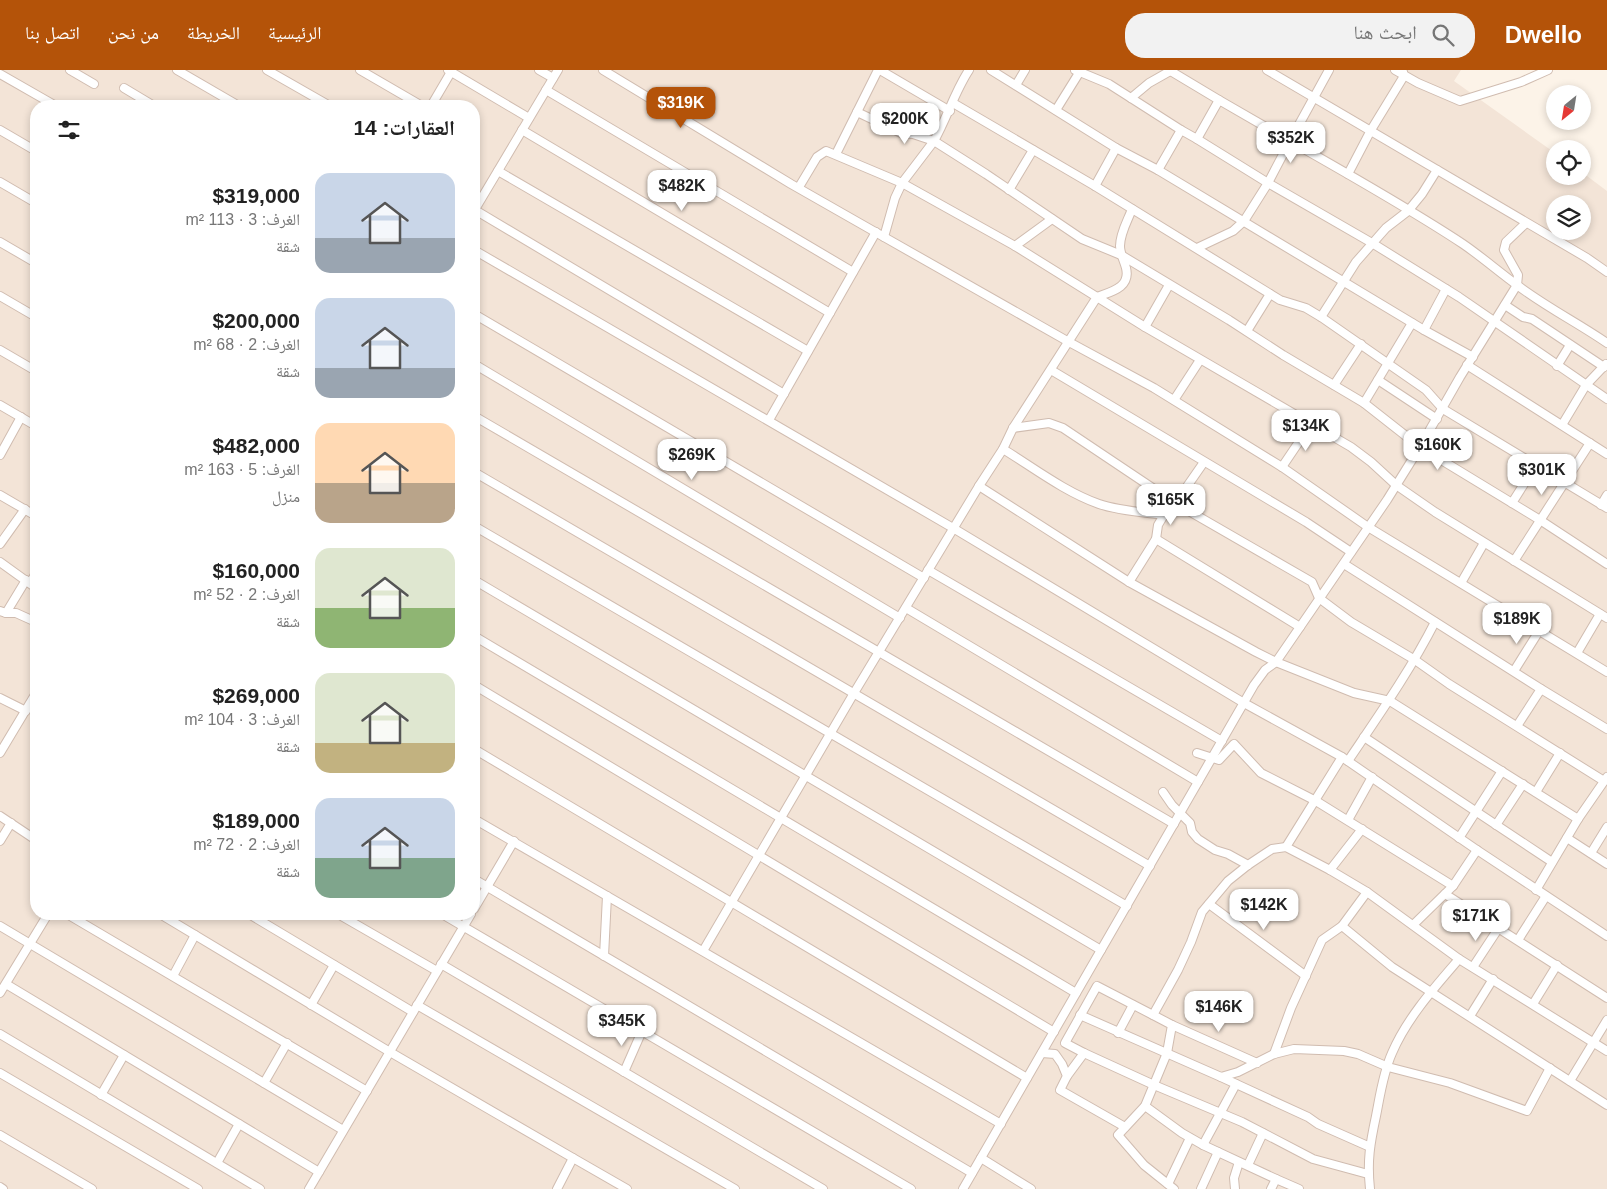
<!DOCTYPE html>
<html lang="ar">
<meta charset="utf-8">
<style>
:root{--surface:#fff;--page:#f2f2f2;--text:#222;--muted:#767676;--accent:#b45309}
body{margin:0;font-family:Arial,"Noto Naskh Arabic",sans-serif;background:var(--page);color:var(--text);direction:rtl;height:100vh;display:flex;flex-direction:column;font-size:19px;white-space:nowrap}
*{box-sizing:border-box;margin:0}
p{font-size:16px;color:var(--muted)}
.icon{flex:none;width:28px;height:28px;fill:none;stroke:currentColor;stroke-width:2;stroke-linecap:round;stroke-linejoin:round}
.map{position:relative;flex:1;overflow:hidden;direction:ltr}
.panel{position:absolute;left:30px;top:30px;width:450px;height:820px;display:flex;flex-direction:column;background:var(--surface);border-radius:20px;box-shadow:0 2px 8px #0003;direction:rtl}
.panel>*{flex:none}
.needle{width:32px;rotate:210deg}
.controls{position:absolute;left:1546px;top:15px;display:grid;gap:10px}
.controls a{display:grid;place-items:center;width:45px;height:45px;border-radius:50%;background:var(--surface);box-shadow:0 2px 8px #0003;font-size:25px}
.price{position:absolute;translate:-50% -42px;padding:0 11px;border-radius:10px;background:#fff;color:#222;font-size:16px;line-height:32px;filter:drop-shadow(0 1px 2px #0008)}
.price::after{content:'';position:absolute;left:50%;top:30px;width:15px;height:11px;margin-left:-8px;background:inherit;clip-path:polygon(0 0,100% 0,50% 100%)}
.price.on{background:var(--accent);color:#fff}
ul{padding:0;list-style:none}
li{display:flex;align-items:center;gap:15px;height:125px;padding:0 25px}
li span{display:grid;place-items:center;flex:none;width:140px;height:100px;border-radius:15px;color:#555}
li>.icon{margin-inline-start:auto}
span .icon{width:60px;height:60px;fill:#fffc;stroke-width:1}
li b{font-size:21px}
h2{display:flex;justify-content:space-between;align-items:center;height:60px;padding:0 25px;font-size:21px}
header{display:flex;align-items:center;gap:30px;box-sizing:border-box;height:70px;padding:0 25px;background:var(--accent);color:#fff}
header strong{font-size:24px}
nav{display:flex;gap:28px;margin-inline-start:auto;font-size:18px}
.search{width:350px;height:45px;background:var(--page);display:flex;align-items:center;gap:12px;box-sizing:border-box;padding:0 18px;border-radius:20px;color:var(--muted);font-size:19px}
.map>svg:first-child{display:block}
.residential{fill:#f3e4d7;fill-rule:evenodd}
.lines{fill:none;stroke-linecap:round;stroke-linejoin:round}
.minor-casing{stroke:#d0bcb0;stroke-width:10}
.minor{stroke:#fff;stroke-width:8}
</style>
<header>
<strong>Dwello</strong>
<div class="search"><svg class="icon" aria-label="search" viewBox="0 0 24 24"><circle cx="10" cy="10" r="6"/><path d="M15 15l6 6"/></svg>ابحث هنا</div>
<nav><a>الرئيسية</a><a>الخريطة</a><a>من نحن</a><a>اتصل بنا</a></nav>
</header>
<div class="map">
<svg width="1607" height="1119" viewBox="0 0 1607 1119">
<rect width="100%" height="100%" fill="#fcf3e8"/>
<path class="residential" d="M0,0H1461L1454,11L1555,83V106H1582L1583,103L1607,121V1119H0ZM36,36H474V844H36ZM1555,134H1582V161H1555Z"/>
<g class="lines">
<defs>
<g id="minor">
<polyline points="70,0 94,14"/>
<polyline points="177,0 239,36"/>
<polyline points="267,0 330,36"/>
<polyline points="360,0 422,36"/>
<polyline points="448,0 529,48"/>
<polyline points="539,0 553,8"/>
<polyline points="603,0 791,114 884,167 895,128 902,113 934,71 986,104 1082,169 1121,185 1229,250 1283,285 1364,333 1420,377 1540,450 1607,494"/>
<path d="M878,0L857,42L901,63L913,64L934,71C947,48 955,21 969,0"/>
<polyline points="880,0 950,41"/>
<polyline points="991,0 1116,78"/>
<polyline points="1075,0 1109,14 1181,60"/>
<polyline points="1169,0 1219,30"/>
<polyline points="1267,0 1587,188 1607,202"/>
<polyline points="1395,0 1418,13 1460,31 1521,12 1548,0"/>
<polyline points="0,4 56,36"/>
<polyline points="1016,15 1025,0"/>
<polyline points="124,18 154,36"/>
<polyline points="546,20 853,202"/>
<polyline points="1131,28 1149,13 1172,0"/>
<polyline points="953,33 1095,116 1280,230 1306,238 1321,247 1426,320 1443,339 1607,438"/>
<polyline points="431,36 451,2"/>
<polyline points="1056,40 1079,3"/>
<polyline points="0,60 36,81"/>
<polyline points="522,60 830,243"/>
<polyline points="1197,69 1268,113 1372,173 1459,227 1607,329"/>
<polyline points="836,84 857,42"/>
<polyline points="1158,100 1424,260 1473,287"/>
<polyline points="498,101 808,281"/>
<polyline points="1348,104 1371,60 1404,6 1403,2"/>
<polyline points="0,112 36,133"/>
<polyline points="1095,116 1116,78 1158,100 1181,60 1197,69 1219,30 1290,71 1329,0"/>
<polyline points="799,117 817,87 826,81 902,113 1015,176 1052,149"/>
<polyline points="1009,120 1033,80"/>
<polyline points="475,140 784,324"/>
<polyline points="474,141 558,0"/>
<polyline points="884,167 1069,272 1154,318 1282,397 1368,457 1607,602"/>
<polyline points="0,172 36,193"/>
<polyline points="1015,176 1145,257 1351,377 1371,392 1396,415 1435,442 1607,548"/>
<path d="M1197,178L1233,161L1244,151L1268,113L1290,71C1348,104 1407,137 1463,174C1482,187 1499,202 1517,215C1546,237 1578,253 1607,273"/>
<polyline points="474,180 953,458 1244,633 1342,687 1286,777"/>
<polyline points="0,226 36,247"/>
<polyline points="1505,235 1523,247 1532,249 1604,297"/>
<polyline points="474,244 924,508"/>
<polyline points="1321,247 1356,192 1386,158 1408,141 1422,124 1437,100"/>
<polyline points="1145,257 1169,215"/>
<polyline points="1424,260 1446,219"/>
<polyline points="1247,261 1270,224"/>
<polyline points="0,280 36,301"/>
<polyline points="474,294 900,548"/>
<polyline points="1467,295 1607,384"/>
<polyline points="1557,296 1570,275"/>
<polyline points="1051,300 1306,452 1351,482"/>
<polyline points="1378,310 1437,349"/>
<polyline points="1334,315 1361,274"/>
<polyline points="1174,330 1200,290"/>
<polyline points="1364,333 1412,253"/>
<polyline points="0,335 36,356"/>
<polyline points="474,346 1174,754"/>
<polyline points="769,350 876,162"/>
<polyline points="1562,355 1586,315 1606,294"/>
<polyline points="1013,358 1049,353 1063,358 1175,433 1312,512 1319,528 1351,552 1415,590 1449,614 1604,711"/>
<path d="M1003,379C1034,398 1065,422 1099,434C1120,441 1142,442 1164,445"/>
<polyline points="0,385 21,347"/>
<polyline points="1282,397 1311,354"/>
<polyline points="474,402 1150,796"/>
<polyline points="979,416 1129,512 1256,582 1276,592 1354,623 1390,631 1578,749"/>
<polyline points="0,425 36,446"/>
<polyline points="1512,433 1536,395"/>
<polyline points="1601,435 1607,425"/>
<polyline points="474,456 1127,836"/>
<polyline points="1156,469 1300,557"/>
<polyline points="0,474 25,439"/>
<polyline points="1514,491 1590,373"/>
<polyline points="0,492 36,518"/>
<polyline points="1344,494 1541,619 1607,659"/>
<polyline points="928,500 1222,671"/>
<polyline points="474,510 1101,880"/>
<polyline points="1129,512 1156,469 1158,455 1164,445 1179,428 1204,392"/>
<polyline points="30,513 36,503"/>
<polyline points="1461,513 1484,473"/>
<polyline points="906,538 1198,712"/>
<polyline points="0,541 6,543 26,510"/>
<polyline points="6,543 16,543 36,552"/>
<polyline points="474,566 1076,923"/>
<polyline points="1577,583 1600,544"/>
<polyline points="1514,601 1539,561"/>
<polyline points="474,615 1054,962"/>
<polyline points="0,628 26,641"/>
<polyline points="1517,656 1541,619"/>
<polyline points="1364,667 1552,792"/>
<polyline points="474,679 1027,1008"/>
<polyline points="0,683 36,623"/>
<polyline points="1197,683 1219,690 1234,674 1261,703 1316,731 1453,816"/>
<polyline points="1342,687 1477,780 1607,866"/>
<path d="M1348,691C1379,645 1410,601 1435,552"/>
<polyline points="1163,722 1172,735 1190,753 1192,762 1198,769 1215,780 1228,784 1248,795"/>
<polyline points="1536,722 1560,683"/>
<polyline points="0,746 36,770"/>
<polyline points="474,749 1001,1054"/>
<polyline points="1348,750 1372,707"/>
<polyline points="1496,755 1523,714"/>
<polyline points="1459,768 1502,701"/>
<polyline points="1567,768 1607,794"/>
<polyline points="0,771 11,753"/>
<polyline points="1591,783 1607,757"/>
<polyline points="1330,800 1362,759"/>
<polyline points="474,809 972,1103"/>
<polyline points="1536,820 1578,749 1607,707"/>
<polyline points="1445,824 1607,928"/>
<polyline points="1209,834 1306,906"/>
<polyline points="474,839 514,771"/>
<polyline points="67,844 367,1021"/>
<polyline points="160,844 390,982 573,1088 557,1119"/>
<polyline points="249,844 413,942"/>
<polyline points="338,844 437,901"/>
<polyline points="442,844 911,1119"/>
<polyline points="1413,855 1453,816 1477,780"/>
<polyline points="0,856 343,1060"/>
<polyline points="1342,856 1392,897 1607,1035"/>
<polyline points="1518,870 1546,826"/>
<path d="M703,881L854,623L979,416L1003,379L1013,358L1097,227C1110,222 1131,218 1126,198C1124,190 1120,184 1120,176C1120,163 1128,150 1132,139"/>
<polyline points="604,886 607,826"/>
<polyline points="441,894 823,1119"/>
<polyline points="1473,897 1498,859"/>
<polyline points="173,906 195,865"/>
<polyline points="6,914 319,1102"/>
<polyline points="0,923 48,844"/>
<polyline points="1533,934 1557,895"/>
<polyline points="311,935 334,895"/>
<polyline points="417,935 735,1119"/>
<polyline points="1080,945 1221,1007 1238,1002 1274,984 1294,979 1344,981 1358,984 1388,997 1450,1013 1527,1041 1550,998"/>
<polyline points="1153,945 1172,955 1167,983 1145,1036 1118,1065 1144,1095 1174,1119"/>
<polyline points="1470,946 1493,909"/>
<polyline points="1172,955 1257,993"/>
<polyline points="1118,963 1133,935"/>
<polyline points="0,964 260,1119"/>
<polyline points="1042,983 1055,984 1062,994 1067,1006 1060,1020 1125,1057"/>
<polyline points="1274,984 1291,938 1322,870 1342,856 1367,822"/>
<polyline points="624,1002 642,961"/>
<polyline points="0,1003 198,1119"/>
<polyline points="1067,1006 1084,983"/>
<polyline points="1221,1007 1308,1047 1318,1054 1370,1077"/>
<polyline points="1570,1011 1607,950"/>
<polyline points="264,1013 287,973"/>
<polyline points="101,1025 124,985"/>
<polyline points="1145,1036 1182,1063 1203,1075 1276,1109 1271,1119"/>
<polyline points="0,1065 92,1119"/>
<polyline points="1203,1075 1236,1014"/>
<polyline points="573,1088 627,1119"/>
<polyline points="981,1088 1031,1119"/>
<polyline points="217,1093 239,1054"/>
<polyline points="1248,1095 1263,1063"/>
<polyline points="1368,1104 1313,1089 1242,1052 1154,1015 1084,983 1065,973 1097,916 1153,945 1178,900 1191,872 1202,842 1228,811 1248,795 1272,779 1286,777 1330,800 1367,822 1459,889 1607,981"/>
<polyline points="1276,1109 1299,1119"/>
<polyline points="1168,1114 1190,1068"/>
<polyline points="0,1117 3,1119"/>
<polyline points="309,1119 471,844"/>
<polyline points="963,1119 1254,615 1265,600 1276,592 1387,430 1420,377 1460,307 1517,215 1518,205 1504,180 1506,172 1526,153"/>
<polyline points="1201,1119 1218,1082"/>
<polyline points="1235,1119 1234,1108 1239,1092"/>
<path d="M1370,1119C1367,1091 1370,1074 1376,1046C1380,1026 1383,1003 1392,983C1407,948 1434,918 1459,889"/>
</g>
</defs>
<use href="#minor" class="minor-casing"/>
<use href="#minor" class="minor"/>
</g>
</svg>
<div class="controls">
<a><svg class="needle" viewBox="-14 -14 28 28"><path d="M0-13l5 13h-10z" fill="#e53935"/><path d="M0 13l5-13h-10z" fill="#767676"/></svg></a>
<a><svg class="icon" aria-label="locate" viewBox="0 0 24 24"><circle cx="12" cy="12" r="6"/><path d="M12 2v4M12 18v4M2 12h4M18 12h4"/></svg></a>
<a><svg class="icon" aria-label="layers" viewBox="0 0 24 24"><path d="M12 4l9 5-9 5-9-5zM3 14l9 5 9-5"/></svg></a>
</div>
<b class="price on" style="left:681px;top:59px">$319K</b>
<b class="price" style="left:905px;top:75px">$200K</b>
<b class="price" style="left:1291px;top:94px">$352K</b>
<b class="price" style="left:682px;top:142px">$482K</b>
<b class="price" style="left:1306px;top:382px">$134K</b>
<b class="price" style="left:1438px;top:401px">$160K</b>
<b class="price" style="left:692px;top:411px">$269K</b>
<b class="price" style="left:1542px;top:426px">$301K</b>
<b class="price" style="left:1171px;top:456px">$165K</b>
<b class="price" style="left:1517px;top:575px">$189K</b>
<b class="price" style="left:1264px;top:861px">$142K</b>
<b class="price" style="left:1476px;top:872px">$171K</b>
<b class="price" style="left:1219px;top:963px">$146K</b>
<b class="price" style="left:622px;top:977px">$345K</b>
<section class="panel">
<h2>العقارات: 14<svg class="icon" aria-label="filters" viewBox="0 0 24 24"><path d="M4 7h16M4 17h16"/><circle cx="9" cy="7" r="2"/><circle cx="15" cy="17" r="2"/></svg></h2>
<ul>
<li><span style="background:linear-gradient(#c9d6e8 65%,#9aa5b1 0)"><svg class="icon" aria-label="home" viewBox="0 0 24 24"><path d="M3 11l9-7 9 7M6 9v11h12V9"/></svg></span><div><b>$319,000</b><p>الغرف: 3 · 113 m²</p><p>شقة</p></div></li>
<li><span style="background:linear-gradient(#c9d6e8 70%,#9aa5b1 0)"><svg class="icon" aria-label="home" viewBox="0 0 24 24"><path d="M3 11l9-7 9 7M6 9v11h12V9"/></svg></span><div><b>$200,000</b><p>الغرف: 2 · 68 m²</p><p>شقة</p></div></li>
<li><span style="background:linear-gradient(#ffd9b3 60%,#b9a48a 0)"><svg class="icon" aria-label="home" viewBox="0 0 24 24"><path d="M3 11l9-7 9 7M6 9v11h12V9"/></svg></span><div><b>$482,000</b><p>الغرف: 5 · 163 m²</p><p>منزل</p></div></li>
<li><span style="background:linear-gradient(#dfe7d0 60%,#8fb573 0)"><svg class="icon" aria-label="home" viewBox="0 0 24 24"><path d="M3 11l9-7 9 7M6 9v11h12V9"/></svg></span><div><b>$160,000</b><p>الغرف: 2 · 52 m²</p><p>شقة</p></div></li>
<li><span style="background:linear-gradient(#dfe7d0 70%,#c2b280 0)"><svg class="icon" aria-label="home" viewBox="0 0 24 24"><path d="M3 11l9-7 9 7M6 9v11h12V9"/></svg></span><div><b>$269,000</b><p>الغرف: 3 · 104 m²</p><p>شقة</p></div></li>
<li><span style="background:linear-gradient(#c9d6e8 60%,#7fa58c 0)"><svg class="icon" aria-label="home" viewBox="0 0 24 24"><path d="M3 11l9-7 9 7M6 9v11h12V9"/></svg></span><div><b>$189,000</b><p>الغرف: 2 · 72 m²</p><p>شقة</p></div></li>
</ul>
</section>
</div>
